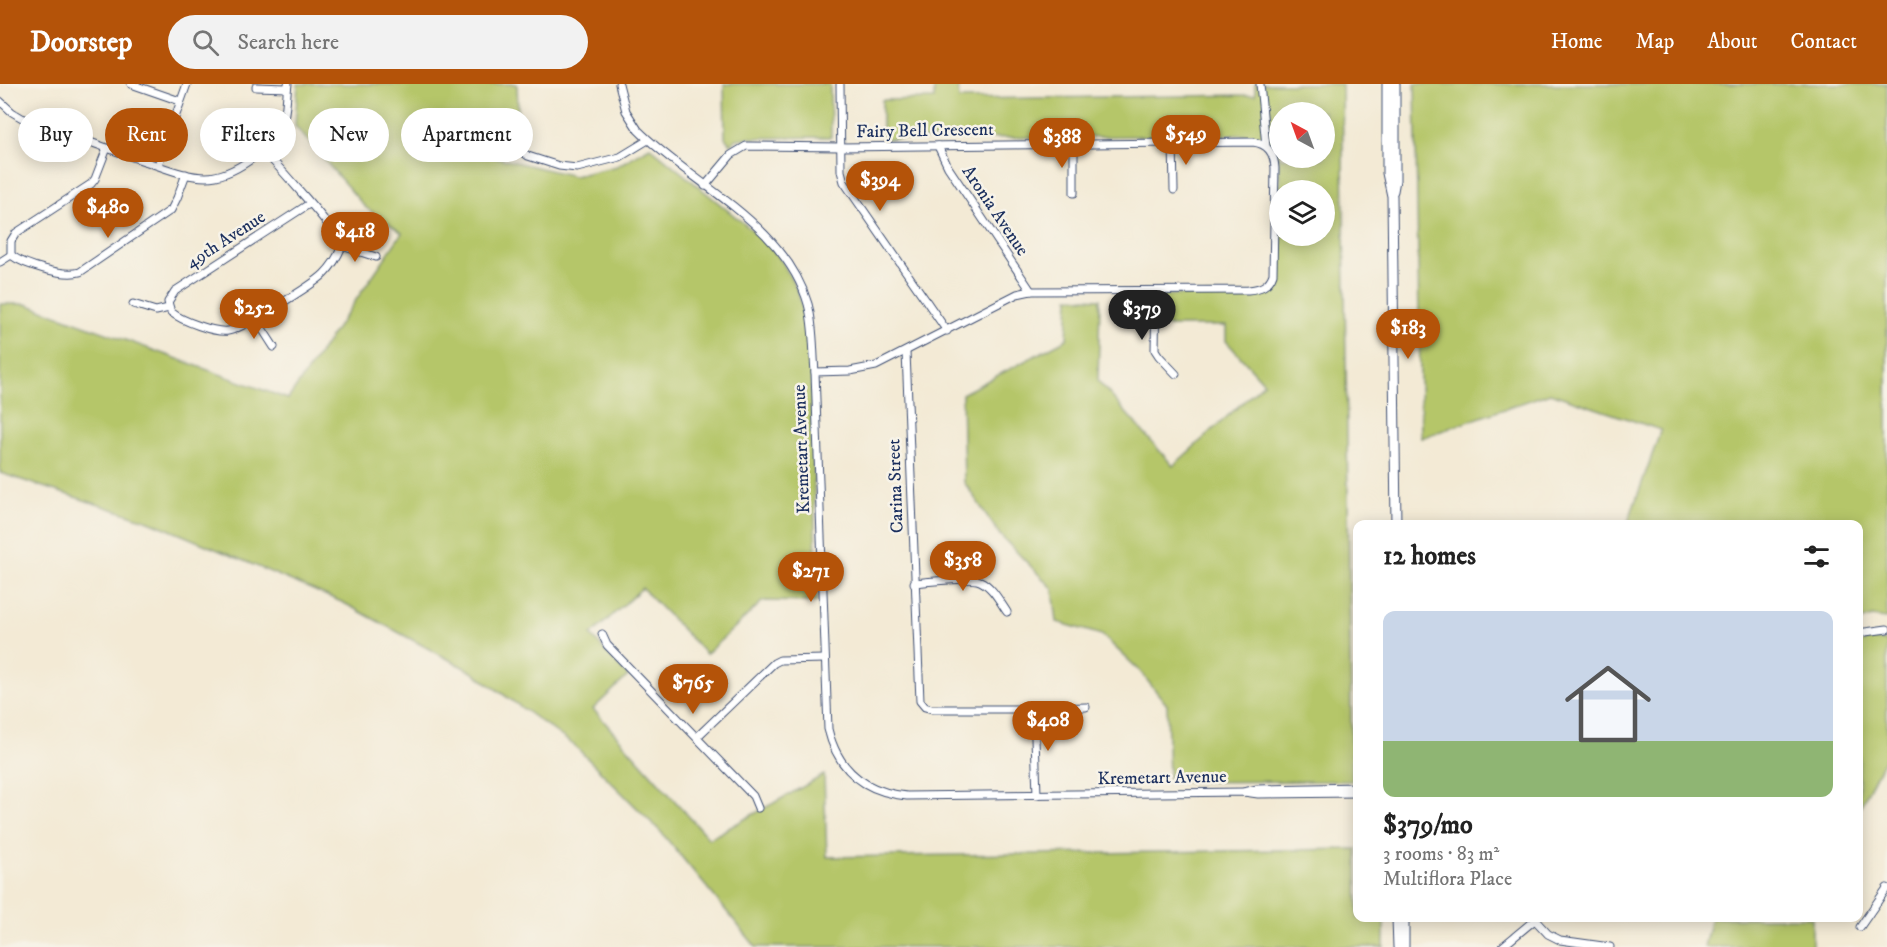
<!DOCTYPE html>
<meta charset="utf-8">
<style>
:root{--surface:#fff;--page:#f2f2f2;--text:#222;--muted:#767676;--accent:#b45309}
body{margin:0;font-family:"IM FELL DW Pica",serif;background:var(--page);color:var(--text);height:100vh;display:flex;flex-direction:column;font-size:22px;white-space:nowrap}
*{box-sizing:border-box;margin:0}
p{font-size:20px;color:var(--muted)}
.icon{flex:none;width:33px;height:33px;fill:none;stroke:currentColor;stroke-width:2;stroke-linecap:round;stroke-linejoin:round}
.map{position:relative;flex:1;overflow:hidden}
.side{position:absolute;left:1353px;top:436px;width:510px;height:402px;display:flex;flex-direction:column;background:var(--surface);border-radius:12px;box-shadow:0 3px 15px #0003}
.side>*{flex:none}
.guide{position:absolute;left:18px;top:24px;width:570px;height:54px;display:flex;gap:12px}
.needle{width:39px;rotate:319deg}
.buttons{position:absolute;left:1269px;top:18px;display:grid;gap:12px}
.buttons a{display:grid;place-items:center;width:66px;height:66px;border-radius:50%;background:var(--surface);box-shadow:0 3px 15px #0003;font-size:30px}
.price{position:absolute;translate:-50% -51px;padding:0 14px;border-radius:21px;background:var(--accent);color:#fff;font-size:20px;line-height:39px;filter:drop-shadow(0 2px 3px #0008)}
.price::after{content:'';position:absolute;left:50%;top:36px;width:18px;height:14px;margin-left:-9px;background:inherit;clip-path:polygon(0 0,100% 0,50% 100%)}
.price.on{background:#222;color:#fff}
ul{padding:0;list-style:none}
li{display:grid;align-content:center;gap:12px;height:318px;padding:0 30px}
li span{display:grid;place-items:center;height:186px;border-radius:12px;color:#555}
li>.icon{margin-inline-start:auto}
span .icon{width:108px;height:108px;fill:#fffc;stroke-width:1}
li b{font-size:26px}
h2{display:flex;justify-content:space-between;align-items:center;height:72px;padding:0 30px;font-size:26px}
.tag{padding:0 21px;border-radius:27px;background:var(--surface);box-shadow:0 3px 15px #0003;font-size:21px;line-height:54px}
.tag.on{background:var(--accent);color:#fff}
header{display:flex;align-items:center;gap:36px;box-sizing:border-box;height:84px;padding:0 30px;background:var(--accent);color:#fff}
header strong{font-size:28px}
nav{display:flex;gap:33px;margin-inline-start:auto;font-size:21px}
.search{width:420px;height:54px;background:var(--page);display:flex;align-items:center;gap:15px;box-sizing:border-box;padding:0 21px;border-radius:33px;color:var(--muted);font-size:22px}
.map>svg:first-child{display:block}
.green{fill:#b5c669;stroke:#687a64;stroke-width:1.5;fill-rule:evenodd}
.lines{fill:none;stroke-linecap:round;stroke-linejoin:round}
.minor-casing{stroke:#3b4b70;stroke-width:9}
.major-casing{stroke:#3b4b70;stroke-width:11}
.minor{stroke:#fff;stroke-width:7}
.major{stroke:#fff;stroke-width:9}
.labels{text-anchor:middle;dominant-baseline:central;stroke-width:5;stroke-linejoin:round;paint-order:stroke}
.street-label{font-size:18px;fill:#1b2f5e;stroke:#f7f3e8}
</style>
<header>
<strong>Doorstep</strong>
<div class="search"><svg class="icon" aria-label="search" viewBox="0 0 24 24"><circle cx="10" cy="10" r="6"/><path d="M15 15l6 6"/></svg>Search here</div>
<nav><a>Home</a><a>Map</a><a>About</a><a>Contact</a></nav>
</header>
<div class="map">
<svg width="1887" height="863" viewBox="0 0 1887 863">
<rect width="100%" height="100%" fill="#f7f3e8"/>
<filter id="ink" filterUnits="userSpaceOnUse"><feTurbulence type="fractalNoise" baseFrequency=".0167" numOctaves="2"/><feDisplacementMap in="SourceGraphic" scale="12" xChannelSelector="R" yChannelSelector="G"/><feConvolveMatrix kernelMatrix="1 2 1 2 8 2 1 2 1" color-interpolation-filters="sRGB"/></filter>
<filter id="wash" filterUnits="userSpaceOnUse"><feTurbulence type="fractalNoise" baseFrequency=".008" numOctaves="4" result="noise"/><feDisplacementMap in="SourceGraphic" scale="24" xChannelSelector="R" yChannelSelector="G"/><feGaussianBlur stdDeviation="1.35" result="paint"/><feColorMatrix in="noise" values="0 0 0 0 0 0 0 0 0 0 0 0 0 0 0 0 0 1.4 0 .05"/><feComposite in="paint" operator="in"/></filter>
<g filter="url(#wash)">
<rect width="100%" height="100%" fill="#f3ead5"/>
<g class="green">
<polygon points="298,0 517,0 518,27 490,28 470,59 490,72 574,92 617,82 650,63 769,160 783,179 798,208 807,243 811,289 817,518 763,517 706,570 642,504 591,551 628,592 593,625 709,755 824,691 827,773 1357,765 1358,834 1384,834 1384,863 756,863 661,748 575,662 472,588 344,519 149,437 0,389 0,220 26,220 288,315 402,149 365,123 295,42"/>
<polygon points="724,0 830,0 831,53 747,54 737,55 730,60 725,54"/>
<path d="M934,0H958L959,15L1255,11V0H1342L1352,697L1169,698L1167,621L1139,586L1102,551L1057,538L1053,505L1000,451L964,398L962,310L1067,255L1069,213L1100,215L1098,297L1173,382L1264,299L1226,257V242H1163V211H1262C1268,209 1275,206 1278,200C1284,190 1280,163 1280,152H1324V106H1280L1279,134C1279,116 1283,75 1272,63C1266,55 1255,53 1246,51L882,55V16L934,15ZM1280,28H1324V74H1280Z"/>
<polygon points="1415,0 1887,0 1887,535 1872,533 1859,537 1858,441 1627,441 1661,346 1550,309 1421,354"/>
<polygon points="1868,556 1887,557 1887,670 1859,725 1859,560"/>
<polygon points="1711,834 1812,834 1812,863 1704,863"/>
</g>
</g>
<g filter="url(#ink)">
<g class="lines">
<defs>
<g id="minor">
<polyline points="131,0 180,17"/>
<path d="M619,0L626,27L638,46C693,101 785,140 808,220C814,242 813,266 815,288L828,645C838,687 865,708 907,712L1244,708L1258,710L1358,709"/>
<polyline points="840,0 841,87 844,98 947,247"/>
<polyline points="1260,0 1266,62"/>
<polyline points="256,3 287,4"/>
<path d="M0,17L12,28L22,34C63,48 103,63 144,77C163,83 185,93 206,93C232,93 272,65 282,41C287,28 286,14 288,0"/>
<polyline points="1173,59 1174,106"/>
<polyline points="512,60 528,72 559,82 577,84 620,73 648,56"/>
<polyline points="938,62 948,83 1031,207"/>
<path d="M107,64L95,95L91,100L16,149L11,157V171C24,181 64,193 80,188L171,126L177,114L186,90"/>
<path d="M263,66C276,80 340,150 342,162C338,172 332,182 324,190C314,200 241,246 228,247C215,249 182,237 171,228L168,218L175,207L309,120"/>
<polyline points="158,81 187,0"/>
<path d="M705,102L731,71L746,62L841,63L1253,58C1268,60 1274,69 1275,84L1273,190C1269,202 1260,205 1248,206L1031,207L1017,210L876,282L850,287L815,288"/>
<polyline points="1074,109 1074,61"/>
<polyline points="342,162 376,173"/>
<polyline points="0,178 11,171"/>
<polyline points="1156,207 1155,266 1159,272 1176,290"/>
<polyline points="133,220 156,227 169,224"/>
<polyline points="256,235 274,263"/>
<polyline points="906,268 920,617 925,623 932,625 1034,625 1086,623"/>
<path d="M914,499C928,498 968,492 980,497C992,502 1000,518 1007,528"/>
<polyline points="1858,549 1887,545"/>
<polyline points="602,550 607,561 753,712 758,724"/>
<polyline points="1034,625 1037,711"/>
<polyline points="697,653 774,579 780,576 825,575"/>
<polyline points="1244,708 1257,705 1358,703"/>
<polyline points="1535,836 1548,850 1560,856 1610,863"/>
<polyline points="1860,843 1887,804"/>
<polyline points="1502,863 1537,834"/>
</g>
<g id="major">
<polyline points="1387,0 1387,89 1392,112 1396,441"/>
<polyline points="1393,107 1395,96 1395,0"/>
<polyline points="1397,834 1398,863"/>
<polyline points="1404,834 1404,863"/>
</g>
</defs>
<use href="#minor" class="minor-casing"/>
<use href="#major" class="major-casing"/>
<use href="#minor" class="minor"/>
<use href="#major" class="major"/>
</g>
</g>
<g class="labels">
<g class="street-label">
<text transform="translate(925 47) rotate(-1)">Fairy Bell Crescent</text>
<text transform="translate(995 127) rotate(56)">Aronia Avenue</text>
<text transform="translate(226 156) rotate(-33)">49th Avenue</text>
<text transform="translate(802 365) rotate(-92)">Kremetart Avenue</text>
<text transform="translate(896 402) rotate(-92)">Carina Street</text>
<text transform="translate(1162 694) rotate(-1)">Kremetart Avenue</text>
</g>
</g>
</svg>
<div class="buttons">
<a><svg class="needle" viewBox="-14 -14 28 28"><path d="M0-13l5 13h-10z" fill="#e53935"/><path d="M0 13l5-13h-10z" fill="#767676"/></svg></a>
<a><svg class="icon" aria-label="layers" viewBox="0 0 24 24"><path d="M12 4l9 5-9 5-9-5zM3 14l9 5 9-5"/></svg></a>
</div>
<b class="price" style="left:1186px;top:82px">$549</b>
<b class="price" style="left:1062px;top:85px">$388</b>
<b class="price" style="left:880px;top:128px">$394</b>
<b class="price" style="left:108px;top:155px">$480</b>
<b class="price" style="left:355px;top:179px">$418</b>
<b class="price" style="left:254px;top:256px">$252</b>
<b class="price on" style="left:1142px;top:257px">$379</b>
<b class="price" style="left:1408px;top:276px">$183</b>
<b class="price" style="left:963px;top:508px">$358</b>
<b class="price" style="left:811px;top:519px">$271</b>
<b class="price" style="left:693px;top:631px">$765</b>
<b class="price" style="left:1048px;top:668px">$408</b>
<div class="guide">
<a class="tag">Buy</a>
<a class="tag on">Rent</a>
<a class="tag">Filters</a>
<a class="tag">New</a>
<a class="tag">Apartment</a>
</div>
<section class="side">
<h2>12 homes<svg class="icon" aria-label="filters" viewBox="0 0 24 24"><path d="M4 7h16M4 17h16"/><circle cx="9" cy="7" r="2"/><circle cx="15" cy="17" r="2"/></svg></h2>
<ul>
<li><span style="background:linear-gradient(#c9d6e8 70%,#8fb573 0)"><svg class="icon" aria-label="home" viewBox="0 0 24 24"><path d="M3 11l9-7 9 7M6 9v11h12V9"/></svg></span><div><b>$379/mo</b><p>3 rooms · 83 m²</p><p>Multiflora Place</p></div></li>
</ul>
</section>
</div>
